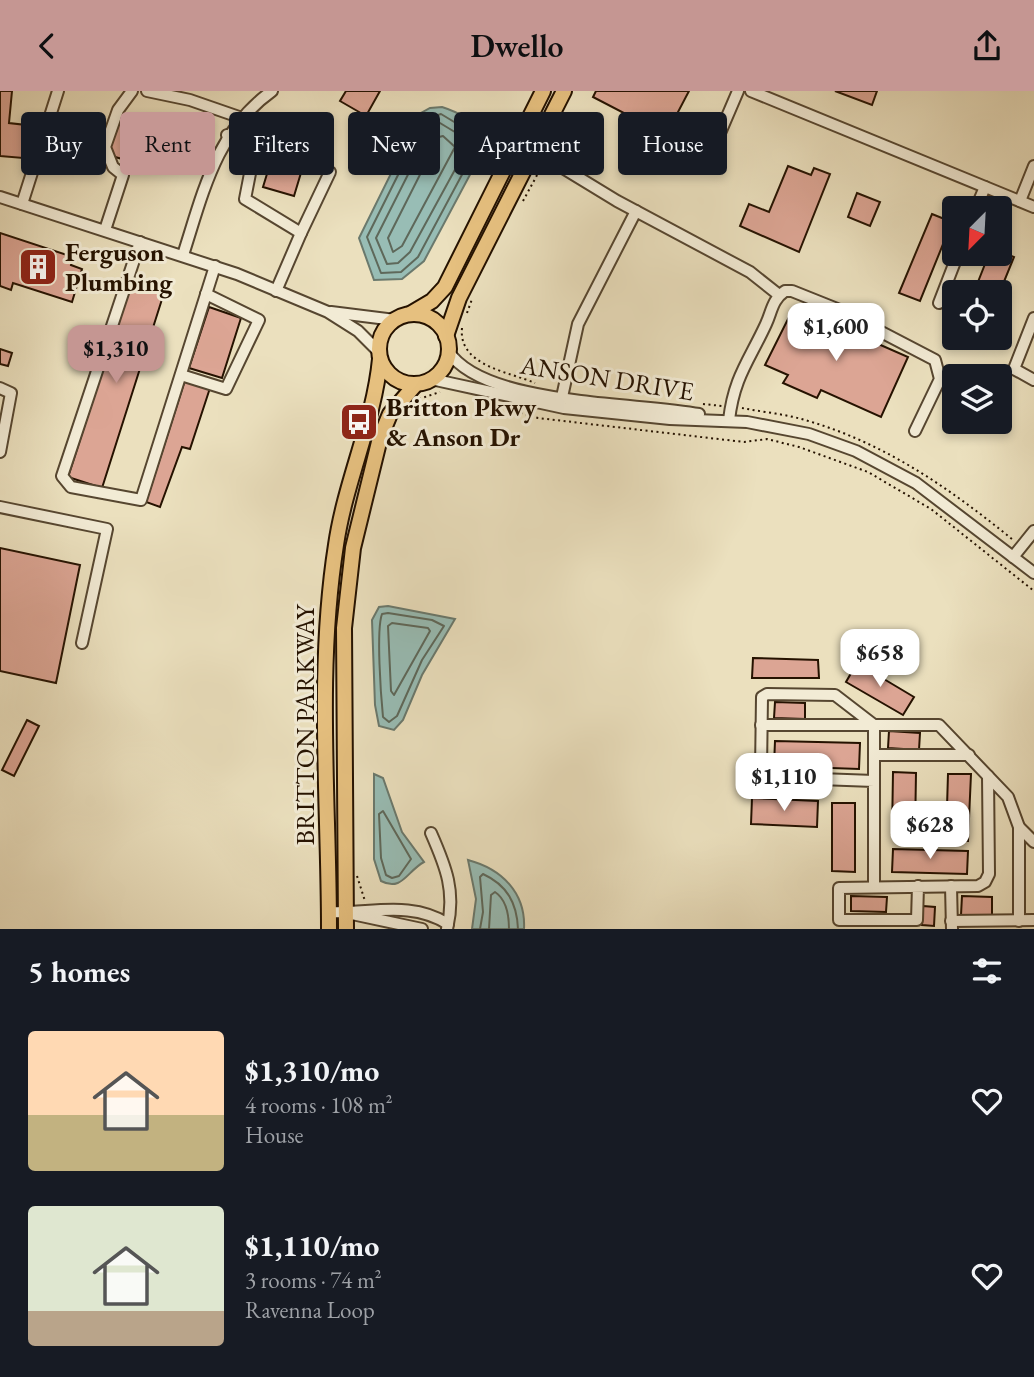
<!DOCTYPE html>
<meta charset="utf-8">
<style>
:root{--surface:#171b24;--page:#20242c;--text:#f1f3f6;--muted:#9ea1a6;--accent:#c59692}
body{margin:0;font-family:"EB Garamond",serif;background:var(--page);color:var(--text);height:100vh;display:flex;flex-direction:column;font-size:26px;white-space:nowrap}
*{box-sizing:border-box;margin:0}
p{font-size:23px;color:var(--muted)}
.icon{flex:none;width:38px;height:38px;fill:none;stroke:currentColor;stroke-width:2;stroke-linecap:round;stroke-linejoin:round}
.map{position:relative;height:838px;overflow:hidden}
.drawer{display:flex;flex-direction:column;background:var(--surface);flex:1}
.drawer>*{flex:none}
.guide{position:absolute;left:21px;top:21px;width:992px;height:63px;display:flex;gap:14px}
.needle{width:46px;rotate:204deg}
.controls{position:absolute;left:942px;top:105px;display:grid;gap:14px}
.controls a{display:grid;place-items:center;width:70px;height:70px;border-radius:7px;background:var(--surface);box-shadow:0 4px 10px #0003;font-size:35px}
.price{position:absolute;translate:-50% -60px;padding:0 16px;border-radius:14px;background:#fff;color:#222;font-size:23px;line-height:46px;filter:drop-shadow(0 2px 4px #0008)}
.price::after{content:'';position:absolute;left:50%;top:42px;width:21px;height:16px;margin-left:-10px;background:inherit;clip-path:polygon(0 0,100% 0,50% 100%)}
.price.on{background:var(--accent);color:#111}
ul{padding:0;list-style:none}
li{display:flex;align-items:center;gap:21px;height:175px;padding:0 28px}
li span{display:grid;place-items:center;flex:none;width:196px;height:140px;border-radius:7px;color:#555}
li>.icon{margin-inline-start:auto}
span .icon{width:84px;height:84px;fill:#fffc;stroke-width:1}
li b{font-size:30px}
h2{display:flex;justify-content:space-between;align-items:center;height:84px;padding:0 28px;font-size:30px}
.chip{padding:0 24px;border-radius:7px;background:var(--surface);box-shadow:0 4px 10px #0003;font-size:24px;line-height:63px}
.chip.on{background:var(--accent);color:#111}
header{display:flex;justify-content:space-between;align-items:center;height:91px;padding:0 28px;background:var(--accent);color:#111;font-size:32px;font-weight:600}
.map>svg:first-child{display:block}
.water{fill:#98bdb5;stroke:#6a796d;stroke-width:2}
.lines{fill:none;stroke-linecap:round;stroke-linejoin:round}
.shore{stroke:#5e685a;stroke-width:2}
.building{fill:#dca594;stroke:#251200;stroke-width:2}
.minor-casing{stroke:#564630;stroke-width:14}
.major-casing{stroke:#251200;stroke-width:18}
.path{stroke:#251200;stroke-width:2;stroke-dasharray:2 3.5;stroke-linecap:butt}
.minor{stroke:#f2ebd5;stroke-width:10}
.major{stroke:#e6c07f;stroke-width:14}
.labels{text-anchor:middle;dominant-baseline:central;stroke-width:6;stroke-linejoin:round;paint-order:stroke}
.poi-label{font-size:26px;font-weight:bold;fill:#251200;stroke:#f2ebd5;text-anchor:start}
.street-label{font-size:26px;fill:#251200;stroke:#f2ebd5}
</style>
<header><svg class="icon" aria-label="back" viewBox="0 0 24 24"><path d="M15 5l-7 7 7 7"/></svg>Dwello<svg class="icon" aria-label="share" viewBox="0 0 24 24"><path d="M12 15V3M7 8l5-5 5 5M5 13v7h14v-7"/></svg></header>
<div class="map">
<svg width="1034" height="838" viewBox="0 0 1034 838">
<rect width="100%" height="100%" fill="#ebe0be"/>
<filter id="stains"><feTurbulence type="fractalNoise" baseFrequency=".00286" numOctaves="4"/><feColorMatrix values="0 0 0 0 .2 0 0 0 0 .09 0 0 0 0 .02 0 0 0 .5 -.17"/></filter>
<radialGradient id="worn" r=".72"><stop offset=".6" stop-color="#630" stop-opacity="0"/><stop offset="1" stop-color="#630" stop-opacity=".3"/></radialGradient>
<g class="water">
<path d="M442,16C458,21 481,33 489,48L424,170L402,188L374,189L359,147L421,22L430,17Z"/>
<polygon points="388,515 455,528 422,584 403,629 394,639 379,635 375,614 372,529 379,516"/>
<path d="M374,683L383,687L402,741L424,771C407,780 402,801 381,790L374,768Z"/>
<path d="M468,769C502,778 526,802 524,838H472L476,808Z"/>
</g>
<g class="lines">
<g class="shore">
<polygon points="441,23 479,46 480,50 418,166 401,181 381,182 367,146 426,28"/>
<polygon points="440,32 468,49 469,53 410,161 398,172 387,173 376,147 433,34"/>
<polygon points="443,45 455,56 402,155 393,161 388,147 439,46"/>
<path d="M388,522L432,529L444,535L422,569L397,625L389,631L383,626C381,606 376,539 382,523Z"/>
<polygon points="392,532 428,537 430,540 394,604 391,600 388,535"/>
<polygon points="383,720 411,768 399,785 392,787 386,784 381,767 379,723"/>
<path d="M480,838L483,821L480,786L483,783C507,794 517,812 518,838"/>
<path d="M489,838L491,804L495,801C507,809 509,824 509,838"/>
</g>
</g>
<g class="building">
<polygon points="0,0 12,0 9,32 26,34 23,67 0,65"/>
<polygon points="346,0 380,0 366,25 340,10"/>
<polygon points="596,0 689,0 666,44 593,6"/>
<polygon points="835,0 877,0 872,14"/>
<polygon points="119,31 181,53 172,82 108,64"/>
<polygon points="286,34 313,42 294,105 263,96 277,50 281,51"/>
<polygon points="788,75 811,84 814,77 830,83 799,161 740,135 749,113 769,121"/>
<polygon points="857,102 880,111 870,135 848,126"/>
<polygon points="932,123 952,131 920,210 899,202"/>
<polygon points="0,142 73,166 71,174 82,178 72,211 13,192 11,199 0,195"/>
<polygon points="999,160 1014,166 999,203 974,201 989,163 999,163"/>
<polygon points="131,191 164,202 102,397 68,386"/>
<polygon points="209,216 241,227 222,287 189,277"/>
<polygon points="794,216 908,266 881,326 821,299 817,307 783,292 788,284 765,274"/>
<polygon points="0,258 12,262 8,275 0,273"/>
<polygon points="185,289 210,297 190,358 182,356 160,416 146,411"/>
<polygon points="0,457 80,474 56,592 0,580"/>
<polygon points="753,567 818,569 819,587 752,587"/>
<polygon points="857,572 914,606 903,624 846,591"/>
<polygon points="775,611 805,612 805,628 774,627"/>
<polygon points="27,629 39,635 14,685 2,679"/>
<polygon points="889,640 920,642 919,659 888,657"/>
<polygon points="775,650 860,652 859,678 774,675"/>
<polygon points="893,681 916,682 915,743 892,743"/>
<polygon points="948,683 971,683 968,750 946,749"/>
<polygon points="752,707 818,710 817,736 751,733"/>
<polygon points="832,712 855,712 855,781 832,780"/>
<polygon points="893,758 968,760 967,783 892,781"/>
<polygon points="851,805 887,806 886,821 851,820"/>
<polygon points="962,805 992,806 992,825 961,824"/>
<polygon points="923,815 935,816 934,835 922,834"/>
</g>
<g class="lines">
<defs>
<g id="minor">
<polyline points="147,0 190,9 242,27"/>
<polyline points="751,0 1034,116"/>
<polyline points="227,44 254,62 245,108 301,142 276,200"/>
<polyline points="714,56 738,0"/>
<polyline points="535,60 617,110 750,181 779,204"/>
<polyline points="0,106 237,183 328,221 358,240 379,261"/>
<polyline points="1020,110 1034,75"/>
<polyline points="22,113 58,0"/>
<polyline points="976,117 985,96"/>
<polyline points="105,139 123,84 113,76 105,56 118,19 132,0"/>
<polyline points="301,142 330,81"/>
<polyline points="140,151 62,385 71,396 141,409 215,175"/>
<path d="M183,164C203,102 216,40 272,0"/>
<polyline points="939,212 958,163"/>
<polyline points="331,221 395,229"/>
<polyline points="1034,227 1014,278 1034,289"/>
<path d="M448,260C484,315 636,311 699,323"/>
<polyline points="181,284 226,298 259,229 206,203"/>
<polyline points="431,288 564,317 670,328 747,331 809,343 856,360 916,392 1034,482"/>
<polyline points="0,297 11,302 0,361"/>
<polyline points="562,306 578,233 636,120"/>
<path d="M729,329C734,286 749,270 766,233C772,220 772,209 785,200H792L837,218L935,269L940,288L915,340"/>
<polyline points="0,416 107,438 82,552"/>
<polyline points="1013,466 1034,440"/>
<polyline points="761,634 939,634 1008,706 1019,736 1034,751"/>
<polyline points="875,664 969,664"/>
<path d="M431,742C446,776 456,801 447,838"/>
<polyline points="918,795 917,829 839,829 839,797 978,795 985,791 989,783 988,685"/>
<polyline points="951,795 952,838"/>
<polyline points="874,796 874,634 835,604 767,603 762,606 761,679 765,686 874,690"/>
<path d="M329,821C370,823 411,809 448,833"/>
<polyline points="352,823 422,838"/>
<polyline points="951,830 1034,829"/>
<polyline points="1019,830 1019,736"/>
</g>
<g id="major">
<polyline points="410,223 432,210 445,196 543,0"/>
<circle cx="414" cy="258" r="35"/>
<polyline points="446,245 459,207 564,0"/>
<path d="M329,838C329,711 316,581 336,454C345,391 374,331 380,268"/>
<polyline points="346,838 344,537 353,457 380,347 390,323 416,293"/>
</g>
</defs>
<use href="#minor" class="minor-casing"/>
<use href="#major" class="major-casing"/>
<g class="path">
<polyline points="550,57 558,40"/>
<polyline points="523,110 542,75"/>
<polyline points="467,222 472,208"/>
<path d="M462,237C458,275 510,281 535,292"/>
<polyline points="419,308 440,301"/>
<polyline points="489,312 538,327 744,351 767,348 799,356 868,381 931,418 1034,500"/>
<polyline points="703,313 722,315"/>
<path d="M742,317C762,321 785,323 805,329C885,352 949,397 1012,448"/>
<polyline points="357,785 365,810"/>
</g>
<use href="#minor" class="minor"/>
<use href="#major" class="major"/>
</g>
<defs>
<symbol id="building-square" viewBox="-11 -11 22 22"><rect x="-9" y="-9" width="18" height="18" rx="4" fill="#8f2418" stroke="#f2ebd5"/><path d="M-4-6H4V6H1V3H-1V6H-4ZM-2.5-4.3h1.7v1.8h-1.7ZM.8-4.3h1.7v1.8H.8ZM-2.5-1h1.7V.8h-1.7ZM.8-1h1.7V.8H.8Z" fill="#fff"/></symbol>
<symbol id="bus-square" viewBox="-11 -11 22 22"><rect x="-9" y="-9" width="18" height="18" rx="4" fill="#8f2418" stroke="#f2ebd5"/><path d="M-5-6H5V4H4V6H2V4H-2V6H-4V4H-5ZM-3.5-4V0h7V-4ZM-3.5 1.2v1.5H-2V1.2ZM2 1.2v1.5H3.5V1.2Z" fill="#fff"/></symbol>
</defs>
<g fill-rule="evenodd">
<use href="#building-square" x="16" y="154" width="44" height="44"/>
<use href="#bus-square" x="337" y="309" width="44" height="44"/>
</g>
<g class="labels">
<g class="poi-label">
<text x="65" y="161">Ferguson<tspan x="65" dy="30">Plumbing</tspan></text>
<text x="386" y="316">Britton Pkwy<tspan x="386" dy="30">&amp; Anson Dr</tspan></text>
</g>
<g class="street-label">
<text transform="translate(607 287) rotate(9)">ANSON DRIVE</text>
<text transform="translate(305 634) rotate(-90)">BRITTON PARKWAY</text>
</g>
</g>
<rect width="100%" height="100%" filter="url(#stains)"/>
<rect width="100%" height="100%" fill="url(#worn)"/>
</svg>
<div class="controls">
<a><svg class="needle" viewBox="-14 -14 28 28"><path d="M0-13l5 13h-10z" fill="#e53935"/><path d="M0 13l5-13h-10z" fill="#9ea1a6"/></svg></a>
<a><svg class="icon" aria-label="locate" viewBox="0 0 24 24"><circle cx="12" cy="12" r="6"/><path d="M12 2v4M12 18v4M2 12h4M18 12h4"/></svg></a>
<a><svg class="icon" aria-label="layers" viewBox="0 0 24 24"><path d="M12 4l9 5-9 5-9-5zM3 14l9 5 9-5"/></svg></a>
</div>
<b class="price" style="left:836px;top:272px">$1,600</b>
<b class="price on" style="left:116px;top:294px">$1,310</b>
<b class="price" style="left:880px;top:598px">$658</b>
<b class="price" style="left:784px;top:722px">$1,110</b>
<b class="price" style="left:930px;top:770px">$628</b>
<div class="guide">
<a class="chip">Buy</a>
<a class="chip on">Rent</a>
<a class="chip">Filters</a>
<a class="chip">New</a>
<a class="chip">Apartment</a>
<a class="chip">House</a>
</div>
</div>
<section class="drawer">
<h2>5 homes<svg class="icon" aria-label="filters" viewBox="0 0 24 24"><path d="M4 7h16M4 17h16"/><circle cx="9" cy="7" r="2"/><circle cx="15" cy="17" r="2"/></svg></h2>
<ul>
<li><span style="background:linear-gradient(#ffd9b3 60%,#c2b280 0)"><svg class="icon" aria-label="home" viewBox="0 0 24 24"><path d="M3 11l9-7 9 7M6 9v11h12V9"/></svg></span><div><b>$1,310/mo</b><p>4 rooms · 108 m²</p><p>House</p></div><svg class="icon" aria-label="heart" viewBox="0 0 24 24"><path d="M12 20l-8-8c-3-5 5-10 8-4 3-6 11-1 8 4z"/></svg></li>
<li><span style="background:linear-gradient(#dfe7d0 75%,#b9a48a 0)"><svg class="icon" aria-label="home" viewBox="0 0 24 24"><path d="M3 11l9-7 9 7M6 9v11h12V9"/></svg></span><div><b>$1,110/mo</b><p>3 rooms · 74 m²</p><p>Ravenna Loop</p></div><svg class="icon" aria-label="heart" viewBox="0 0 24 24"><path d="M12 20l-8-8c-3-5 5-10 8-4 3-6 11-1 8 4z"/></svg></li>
</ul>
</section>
